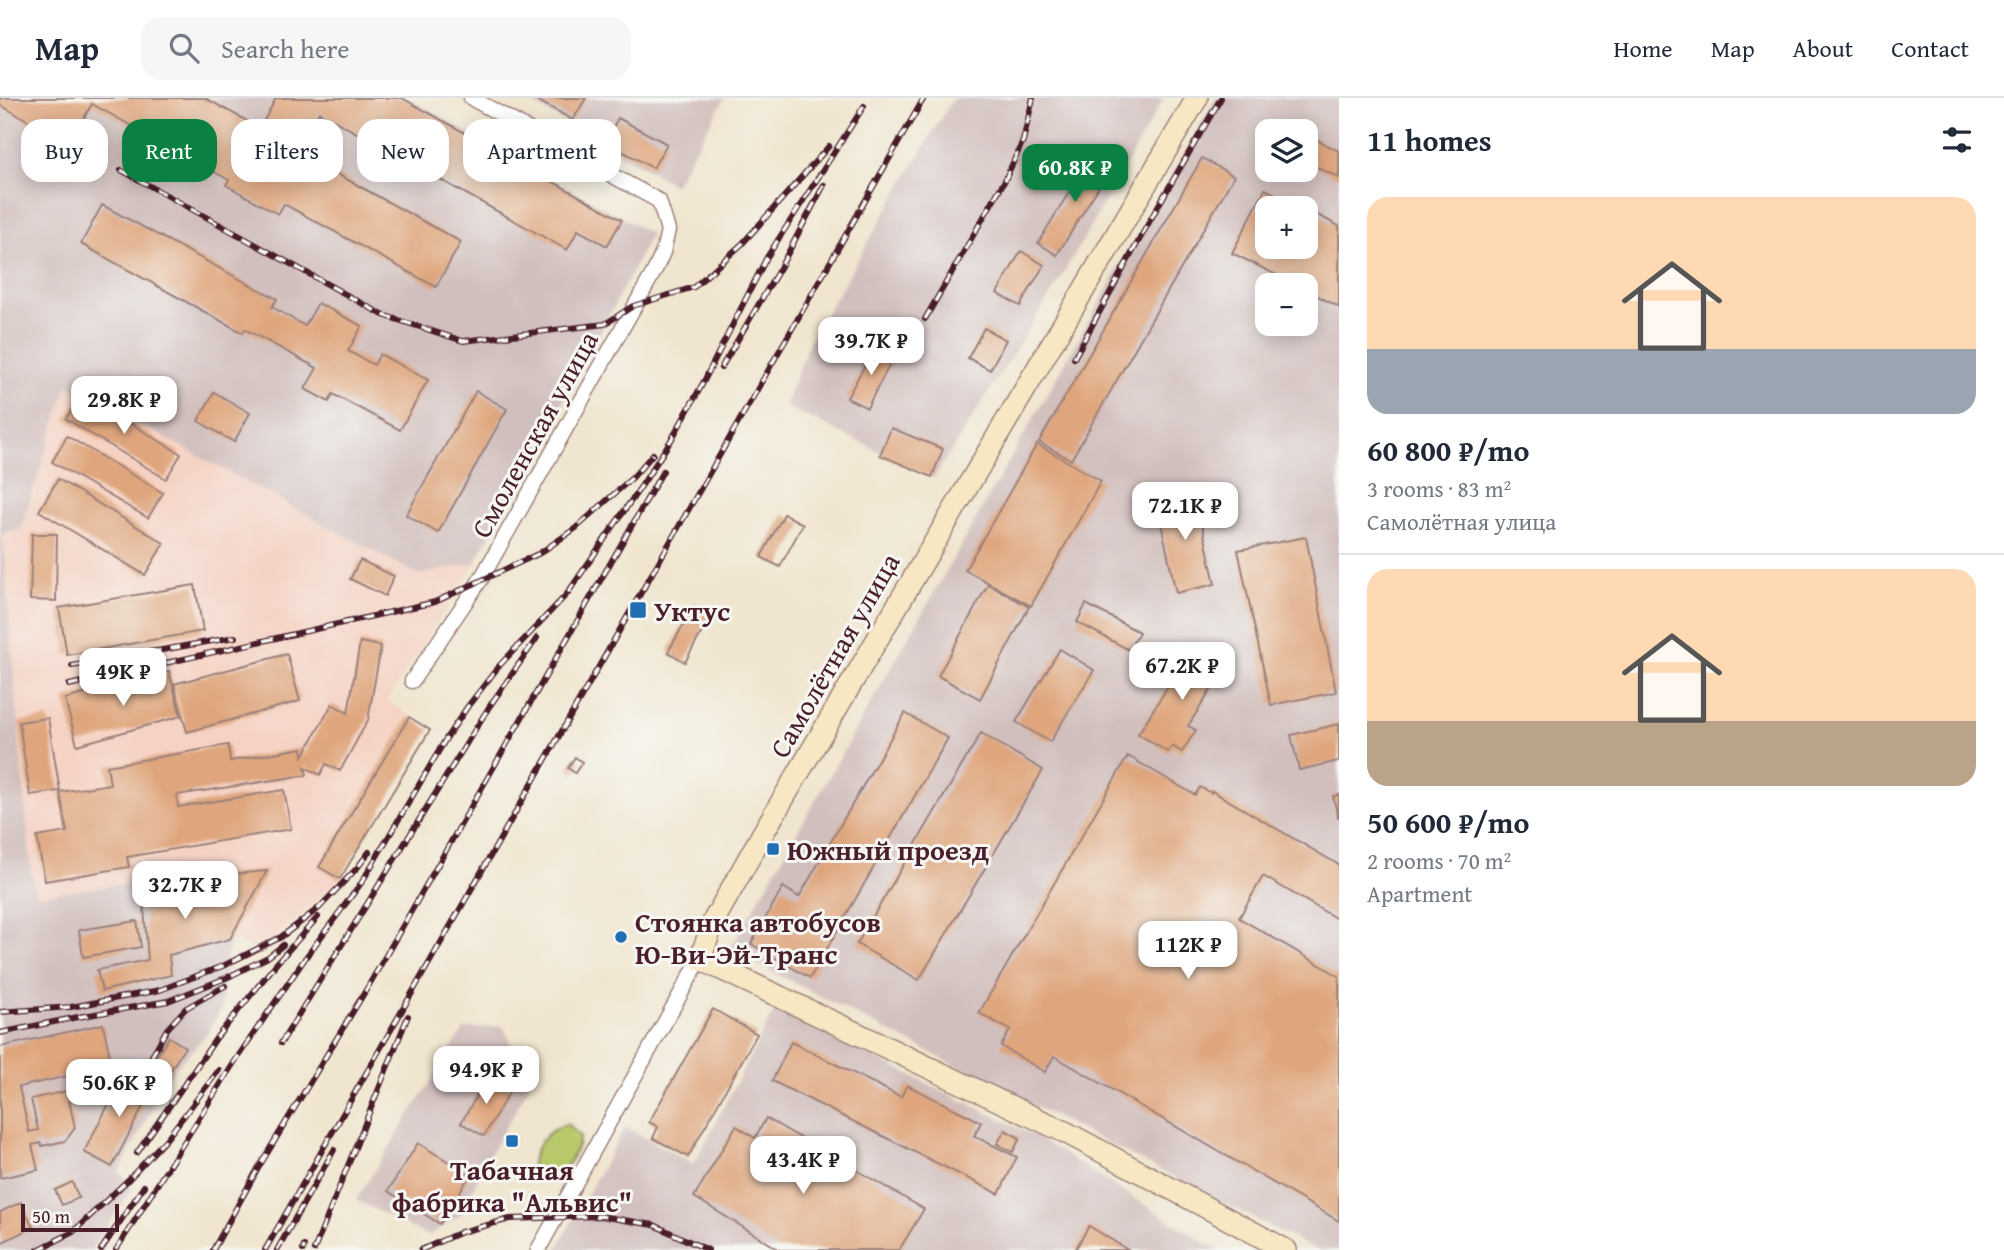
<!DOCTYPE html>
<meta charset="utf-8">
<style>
:root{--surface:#fff;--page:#f6f6f7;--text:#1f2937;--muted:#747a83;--line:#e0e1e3;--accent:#0b8043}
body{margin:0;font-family:"Gentium Book Plus",serif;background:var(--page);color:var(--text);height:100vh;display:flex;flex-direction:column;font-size:26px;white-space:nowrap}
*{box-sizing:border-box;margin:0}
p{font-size:23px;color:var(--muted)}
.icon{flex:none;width:38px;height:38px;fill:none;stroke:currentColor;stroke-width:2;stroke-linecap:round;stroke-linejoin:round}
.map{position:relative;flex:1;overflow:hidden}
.sheet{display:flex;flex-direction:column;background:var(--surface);width:665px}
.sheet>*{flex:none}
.guide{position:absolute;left:21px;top:21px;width:665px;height:63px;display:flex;gap:14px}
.tools{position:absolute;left:1255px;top:21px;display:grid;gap:14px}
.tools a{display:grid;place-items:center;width:63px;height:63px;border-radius:14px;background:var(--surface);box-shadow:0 4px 18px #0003;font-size:35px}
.scale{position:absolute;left:21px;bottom:18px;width:98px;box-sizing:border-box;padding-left:7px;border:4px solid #4a1f2b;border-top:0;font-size:19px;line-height:24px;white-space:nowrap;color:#4a1f2b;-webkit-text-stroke:5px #f6f6f2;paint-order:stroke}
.price{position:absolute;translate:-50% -60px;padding:0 16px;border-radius:14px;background:#fff;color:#222;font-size:23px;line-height:46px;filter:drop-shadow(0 2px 4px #0008)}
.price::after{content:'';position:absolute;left:50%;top:42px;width:21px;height:16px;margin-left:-10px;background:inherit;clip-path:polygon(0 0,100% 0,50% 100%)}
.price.current{background:var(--accent);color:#fff}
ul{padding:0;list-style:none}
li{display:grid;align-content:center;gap:14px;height:371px;padding:0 28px}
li+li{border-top:2px solid var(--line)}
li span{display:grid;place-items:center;height:217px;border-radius:21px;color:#555}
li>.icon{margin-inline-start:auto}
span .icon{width:126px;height:126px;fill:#fffc;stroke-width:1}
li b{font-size:30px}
h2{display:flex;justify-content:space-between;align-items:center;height:84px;padding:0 28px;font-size:30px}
.chip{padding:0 24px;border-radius:21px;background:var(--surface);box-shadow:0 4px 18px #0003;font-size:24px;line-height:63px}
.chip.current{background:var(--accent);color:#fff}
header{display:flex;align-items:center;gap:42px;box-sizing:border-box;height:98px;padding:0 35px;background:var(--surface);border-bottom:2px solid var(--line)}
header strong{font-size:33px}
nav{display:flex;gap:38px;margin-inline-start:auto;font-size:24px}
.search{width:490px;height:63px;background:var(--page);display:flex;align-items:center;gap:18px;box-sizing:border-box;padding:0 24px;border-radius:21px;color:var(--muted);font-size:26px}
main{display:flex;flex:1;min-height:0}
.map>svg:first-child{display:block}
.built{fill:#f5d2c3}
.industrial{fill:#d1bfbd;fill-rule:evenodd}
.green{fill:#b8c96c;stroke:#81744c;stroke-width:2}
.building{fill:#dfa67d}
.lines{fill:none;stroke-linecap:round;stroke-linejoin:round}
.street-casing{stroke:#9d827c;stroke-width:17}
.secondary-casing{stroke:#9d827c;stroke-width:24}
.street{stroke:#fff;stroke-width:14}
.secondary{stroke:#f7e8c3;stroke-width:21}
.rail-casing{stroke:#4a1f2b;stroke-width:6}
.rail{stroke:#f6f6f2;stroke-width:3.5;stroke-dasharray:10;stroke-linecap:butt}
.poi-dot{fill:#1f6fb2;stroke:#f6f6f2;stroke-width:2.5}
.labels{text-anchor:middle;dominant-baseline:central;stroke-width:6;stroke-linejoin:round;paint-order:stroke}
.street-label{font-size:28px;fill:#4a1f2b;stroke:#f6f6f2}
.poi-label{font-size:28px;font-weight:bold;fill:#4a1f2b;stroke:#f6f6f2;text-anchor:start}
</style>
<header>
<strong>Map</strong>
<div class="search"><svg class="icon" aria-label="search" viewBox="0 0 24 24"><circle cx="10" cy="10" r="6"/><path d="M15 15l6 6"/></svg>Search here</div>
<nav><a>Home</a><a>Map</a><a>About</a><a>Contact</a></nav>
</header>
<main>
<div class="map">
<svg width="1339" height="1152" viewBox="0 0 1339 1152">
<rect width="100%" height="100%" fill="#f6f6f2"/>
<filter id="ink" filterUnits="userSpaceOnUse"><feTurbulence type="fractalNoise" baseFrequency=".0143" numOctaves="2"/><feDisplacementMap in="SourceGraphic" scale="14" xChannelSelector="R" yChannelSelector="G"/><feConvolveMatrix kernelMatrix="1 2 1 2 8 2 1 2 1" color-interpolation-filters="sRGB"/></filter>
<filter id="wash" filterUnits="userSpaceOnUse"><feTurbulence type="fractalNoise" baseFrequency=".00686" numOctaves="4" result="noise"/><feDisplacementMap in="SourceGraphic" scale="28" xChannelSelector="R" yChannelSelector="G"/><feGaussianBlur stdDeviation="1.57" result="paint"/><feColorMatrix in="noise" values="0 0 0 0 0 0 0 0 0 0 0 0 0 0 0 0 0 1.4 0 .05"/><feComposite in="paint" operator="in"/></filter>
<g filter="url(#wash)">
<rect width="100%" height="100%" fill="#f0e5ce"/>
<polygon class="built" points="69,286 418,477 475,465 387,603 430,632 340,781 303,816 271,841 252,850 230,841 267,774 142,784 37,798 31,773 2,434 20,432"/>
<g class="industrial">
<polygon points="0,0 406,0 651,136 605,226 475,465 418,477 68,287 20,432 2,435 31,773 37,797 142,784 267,773 230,841 225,867 226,880 223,890 222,910 208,935 170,976 119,1074 128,1082 131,1092 91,1152 0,1152"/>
<polygon points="522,0 725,0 674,87"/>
<polygon points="953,0 1164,0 1058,185 934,380 785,308 808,246"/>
<path d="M1216,0H1339V1152H1316L730,852ZM1267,33H1306V72H1267ZM1267,110H1306V149H1267ZM1267,187H1306V226H1267Z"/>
<polygon points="775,911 1037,1039 1205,1145 1219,1152 556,1152 625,1029 694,1066"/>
<polygon points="503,928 530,987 486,1063 461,1116 428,1138 356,1102 464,931"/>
</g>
<path class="green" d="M567,1026L580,1038L577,1050L561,1078L542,1082L531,1072C532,1051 546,1031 567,1026Z"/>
<g id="blocks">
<g class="building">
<polygon points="0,0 205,0 260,30 276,0 402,0 622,122 607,148 578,132 567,152 319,14 297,54 461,144 436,189 284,106 278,116 226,87 229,82 92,6 81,25 104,38 92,58 0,7"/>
<polygon points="533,0 586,0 573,22"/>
<polygon points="618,20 667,46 653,70 605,44"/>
<polygon points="1306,36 1339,53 1339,80 1306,64"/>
<polygon points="1093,55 1112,67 1057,157 1038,145"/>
<polygon points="1202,60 1234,78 1071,362 1039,344"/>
<polygon points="1265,91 1304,110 1267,110 1267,149 1306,149 1306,111 1339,128 1339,209 1306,192 1306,187 1297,187 1232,155"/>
<polygon points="102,107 277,201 272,209 305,228 318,205 362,228 348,253 374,267 380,256 428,282 400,332 333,296 329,304 305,291 317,270 245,231 243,235 81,146"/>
<polygon points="1021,153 1044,167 1020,208 997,195"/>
<polygon points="984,230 1006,242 990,272 968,260"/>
<polygon points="875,248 894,258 867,310 847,300"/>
<polygon points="476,293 507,311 438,435 406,417"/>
<polygon points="214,294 250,315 234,344 198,323"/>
<polygon points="82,296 181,356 166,381 66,321"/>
<polygon points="891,330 943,351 932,379 880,357"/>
<polygon points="67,338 163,395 148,420 52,364"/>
<polygon points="1037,346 1101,383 1031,508 965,472"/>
<polygon points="58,381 164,445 145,477 39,413"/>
<polygon points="1195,394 1215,486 1176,495 1156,402"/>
<polygon points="784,416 803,426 780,469 761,459"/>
<polygon points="32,436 57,436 56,503 30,502"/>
<polygon points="1306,439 1336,594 1271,607 1238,452"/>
<polygon points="360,462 394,478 385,498 350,481"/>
<polygon points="988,486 1029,509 980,601 938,578"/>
<polygon points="195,487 203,533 67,557 59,510"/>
<polygon points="1086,506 1139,534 1129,552 1077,524"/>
<polygon points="694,508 711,518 685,564 668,554"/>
<polygon points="360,544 381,548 368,622 340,673 326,666 320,677 305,669 307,677 177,697 178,709 284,692 291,731 127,759 129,769 45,783 37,739 67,734 60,694 110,686 107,668 228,647 230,663 302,650 303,658 332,606 348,615"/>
<polygon points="1193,549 1225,570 1188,628 1196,632 1182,654 1172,648 1168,654 1138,636"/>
<polygon points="1060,551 1094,572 1050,644 1016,624"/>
<polygon points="287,556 300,603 187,634 174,586"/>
<polygon points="169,573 181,618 77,647 65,601"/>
<polygon points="905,615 948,640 810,880 751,846 783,789 799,799"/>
<polygon points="409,619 430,632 340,781 319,769"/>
<polygon points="48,620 60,693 30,697 19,624"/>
<polygon points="1339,626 1339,663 1299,672 1291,637"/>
<polygon points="981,635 1043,672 919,882 857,846"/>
<polygon points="1128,658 1195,697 1200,689 1211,695 1212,693 1339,767 1339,822 1263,778 1239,820 1339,878 1339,1123 1054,958 1045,974 1001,948 1010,932 979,915"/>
<polygon points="575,659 582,664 575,675 568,670"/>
<polygon points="1339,697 1339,719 1338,719 1333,698"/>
<polygon points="267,773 230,841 169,857 171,877 102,893 97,872 148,862 142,784"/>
<polygon points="137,823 141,849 83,859 79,832"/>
<polygon points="713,911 757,936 688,1059 653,1040 658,1029 649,1024"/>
<polygon points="103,926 112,968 19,989 29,1034 38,1032 31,1001 67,993 75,1030 65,1043 42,1048 41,1045 32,1047 38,1072 0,1080 0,949"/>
<polygon points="169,939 185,949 165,981 149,971"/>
<polygon points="791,944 901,999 907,987 981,1024 974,1038 1017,1059 999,1096 772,983"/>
<polygon points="126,973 154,987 112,1069 84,1054"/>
<polygon points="488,978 511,991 484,1038 461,1025"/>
<polygon points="766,1020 924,1111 899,1152 780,1152 694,1099 736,1028 755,1040"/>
<polygon points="1005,1032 1020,1040 1013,1054 997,1046"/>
<polygon points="418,1045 470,1077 440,1126 388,1093"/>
<polygon points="72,1084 79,1100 62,1107 55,1092"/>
<polygon points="21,1104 33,1129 1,1145 0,1114"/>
<polygon points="1089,1128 1128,1152 1075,1152"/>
</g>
</g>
</g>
<g filter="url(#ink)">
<use href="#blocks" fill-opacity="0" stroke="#9d827c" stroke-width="2"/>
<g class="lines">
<defs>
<g id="street">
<polyline points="412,583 481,481 655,172 663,154 668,132 659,103 471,0"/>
<polyline points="538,1152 700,861"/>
</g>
<polyline id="secondary" points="1197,0 763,735 714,822 700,861 1067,1035 1286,1152"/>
</defs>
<use href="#street" class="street-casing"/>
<use href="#secondary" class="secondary-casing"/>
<use href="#street" class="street"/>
<use href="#secondary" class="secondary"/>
<defs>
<g id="rail">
<polyline points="121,72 383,217 463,243 605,226 633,208 694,189 742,146 829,48"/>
<polyline points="925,221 1005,82 1023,43 1033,0"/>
<polyline points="1074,260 1158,108 1221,0"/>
<polyline points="721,270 780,170 824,87"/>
<polyline points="72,568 235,539"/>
<polyline points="69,587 435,504 540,455 576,430 633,379 653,356"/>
<polyline points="0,914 71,909 160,892 225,867 281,839 319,810 358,769 369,754"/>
<polyline points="0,935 78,919 168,903 226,880 268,859 283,847"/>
<polyline points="281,945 489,609 537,540"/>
<polyline points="142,976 167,931 186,910 225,888"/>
<polyline points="137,1055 217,939 276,866 318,819"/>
<polyline points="38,1152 73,1134 128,1082 167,1040 219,972"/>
<polyline points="101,1152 144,1088"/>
<polyline points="116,1152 237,960 306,859 362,784 447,639 468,608 499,568 567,496 642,387 673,339 703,285 767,159 864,8"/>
<polyline points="213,1152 260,1067 369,887 663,373"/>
<polyline points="265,1152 924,0"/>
<polyline points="277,1152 334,1052"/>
<polyline points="303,1152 304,1148"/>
<polyline points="314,1152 408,918"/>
<polyline points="421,1152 461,1134 510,1121 600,1118 654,1127 708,1152"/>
</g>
</defs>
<use href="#rail" class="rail-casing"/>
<use href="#rail" class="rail"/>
</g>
</g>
<g class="poi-dot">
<rect x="629" y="503" width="18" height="18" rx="3.5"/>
<rect x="766" y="744" width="14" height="14" rx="3.5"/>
<circle cx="621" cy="839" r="7"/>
<rect x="505" y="1036" width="14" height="14" rx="3.5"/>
</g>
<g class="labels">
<g class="street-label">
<text transform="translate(534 336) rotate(-61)">Смоленская улица</text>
<text transform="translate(834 557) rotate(-60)">Самолётная улица</text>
</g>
<g class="poi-label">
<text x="654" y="512">Уктус</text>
<text x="787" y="751">Южный проезд</text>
<text x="635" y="823">Стоянка автобусов<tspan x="635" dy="32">Ю-Ви-Эй-Транс</tspan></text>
<text x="512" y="1071" text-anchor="middle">Табачная<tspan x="512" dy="32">фабрика "Альвис"</tspan></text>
</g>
</g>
</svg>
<div class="tools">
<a><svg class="icon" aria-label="layers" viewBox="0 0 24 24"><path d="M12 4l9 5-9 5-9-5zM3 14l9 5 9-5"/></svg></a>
<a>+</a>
<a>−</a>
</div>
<div class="scale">50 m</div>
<b class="price current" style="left:1075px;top:106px">60.8K ₽</b>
<b class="price" style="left:871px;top:279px">39.7K ₽</b>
<b class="price" style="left:124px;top:338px">29.8K ₽</b>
<b class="price" style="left:1185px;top:444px">72.1K ₽</b>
<b class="price" style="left:1182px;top:604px">67.2K ₽</b>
<b class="price" style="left:123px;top:610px">49K ₽</b>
<b class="price" style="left:185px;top:823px">32.7K ₽</b>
<b class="price" style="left:1188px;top:883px">112K ₽</b>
<b class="price" style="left:486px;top:1008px">94.9K ₽</b>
<b class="price" style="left:119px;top:1021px">50.6K ₽</b>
<b class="price" style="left:803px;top:1098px">43.4K ₽</b>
<div class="guide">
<a class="chip">Buy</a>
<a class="chip current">Rent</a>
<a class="chip">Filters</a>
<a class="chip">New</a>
<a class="chip">Apartment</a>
</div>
</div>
<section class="sheet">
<h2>11 homes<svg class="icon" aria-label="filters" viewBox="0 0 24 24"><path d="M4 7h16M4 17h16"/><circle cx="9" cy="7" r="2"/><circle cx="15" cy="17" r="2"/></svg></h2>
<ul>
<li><span style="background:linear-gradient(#ffd9b3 70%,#9aa5b1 0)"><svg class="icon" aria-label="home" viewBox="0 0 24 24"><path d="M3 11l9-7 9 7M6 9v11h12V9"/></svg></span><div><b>60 800 ₽/mo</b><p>3 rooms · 83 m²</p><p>Самолётная улица</p></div></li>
<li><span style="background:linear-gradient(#ffd9b3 70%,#b9a48a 0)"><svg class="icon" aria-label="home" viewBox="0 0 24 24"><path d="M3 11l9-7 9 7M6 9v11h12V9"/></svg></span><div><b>50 600 ₽/mo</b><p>2 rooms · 70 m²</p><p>Apartment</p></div></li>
</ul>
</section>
</main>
